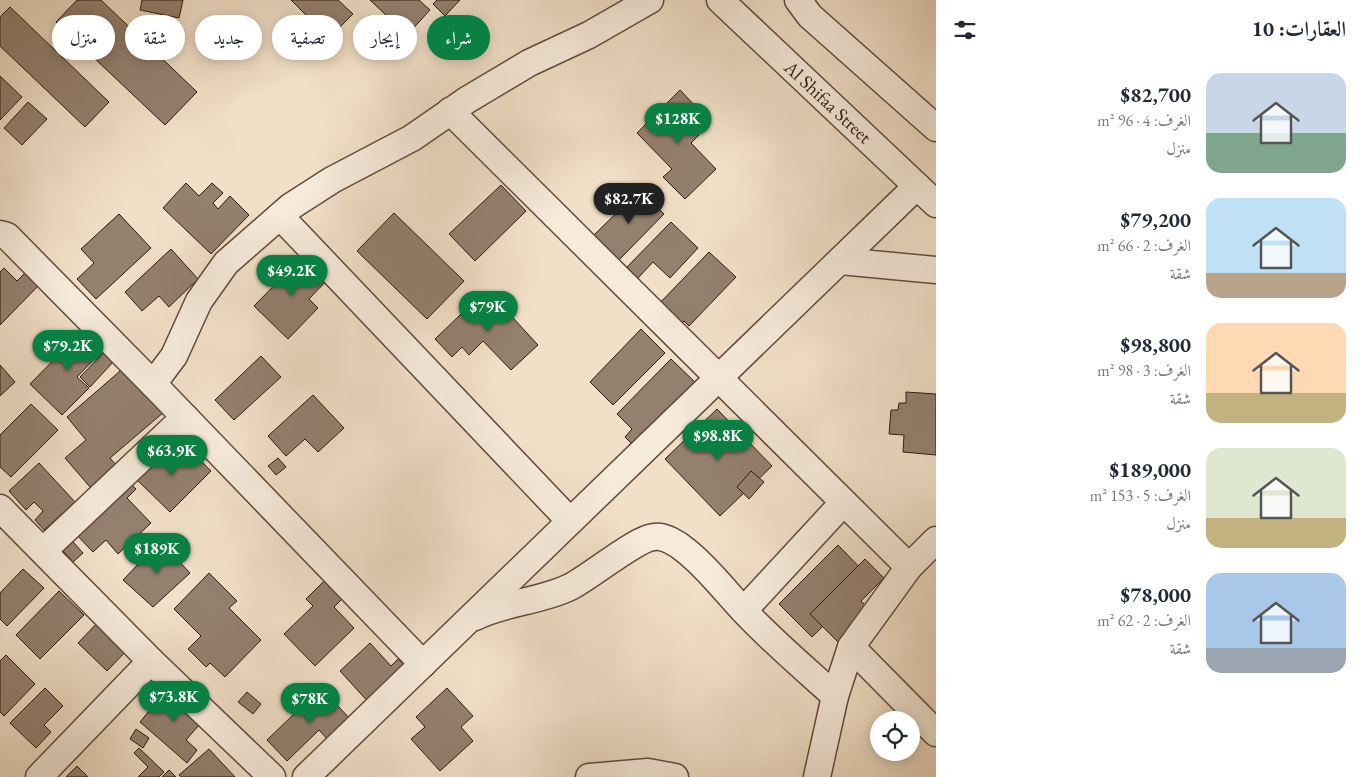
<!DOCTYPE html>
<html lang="ar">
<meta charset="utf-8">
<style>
:root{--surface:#fff;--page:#f2f2f3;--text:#1f2937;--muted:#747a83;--accent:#0b8043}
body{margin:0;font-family:"EB Garamond",Amiri,serif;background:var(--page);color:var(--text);direction:rtl;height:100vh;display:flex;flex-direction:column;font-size:19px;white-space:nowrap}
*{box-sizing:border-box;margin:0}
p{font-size:16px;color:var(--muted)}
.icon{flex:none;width:28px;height:28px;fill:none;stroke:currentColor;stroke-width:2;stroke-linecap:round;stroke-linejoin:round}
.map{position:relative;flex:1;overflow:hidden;direction:ltr}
.sheet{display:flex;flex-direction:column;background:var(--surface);width:425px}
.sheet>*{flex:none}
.hud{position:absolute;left:15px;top:15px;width:475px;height:45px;direction:rtl;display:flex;gap:10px}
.tools{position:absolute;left:870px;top:711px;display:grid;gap:10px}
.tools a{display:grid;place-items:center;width:50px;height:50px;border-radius:50%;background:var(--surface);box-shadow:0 2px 12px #0003;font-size:25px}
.price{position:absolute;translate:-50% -42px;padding:0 11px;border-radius:18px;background:var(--accent);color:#fff;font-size:16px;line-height:32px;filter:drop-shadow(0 1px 2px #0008)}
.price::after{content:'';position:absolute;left:50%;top:30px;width:15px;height:11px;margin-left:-8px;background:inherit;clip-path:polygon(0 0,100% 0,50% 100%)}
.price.on{background:#222;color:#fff}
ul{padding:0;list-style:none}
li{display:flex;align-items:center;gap:15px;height:125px;padding:0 15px}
li span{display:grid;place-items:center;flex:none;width:140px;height:100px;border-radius:15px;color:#555}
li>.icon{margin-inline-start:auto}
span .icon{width:60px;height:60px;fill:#fffc;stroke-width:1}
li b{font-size:21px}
h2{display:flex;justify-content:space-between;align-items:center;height:60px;padding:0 15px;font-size:21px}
.chip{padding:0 18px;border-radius:22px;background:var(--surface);box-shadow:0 2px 12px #0003;font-size:18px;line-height:45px}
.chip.on{background:var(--accent);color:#fff}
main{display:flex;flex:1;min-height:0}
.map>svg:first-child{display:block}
.building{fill:#94806f;stroke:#2f1a0f}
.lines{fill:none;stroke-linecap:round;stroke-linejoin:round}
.minor-casing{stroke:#604b3d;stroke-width:29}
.minor{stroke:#f6eadb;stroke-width:26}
.labels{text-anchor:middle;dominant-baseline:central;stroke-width:4.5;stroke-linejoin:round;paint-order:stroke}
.street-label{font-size:19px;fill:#2f1a0f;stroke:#f6eadb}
</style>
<main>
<section class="sheet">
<h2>العقارات: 10<svg class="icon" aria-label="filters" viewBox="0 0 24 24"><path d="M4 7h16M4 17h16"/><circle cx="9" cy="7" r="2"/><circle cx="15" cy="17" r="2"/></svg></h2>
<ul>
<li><span style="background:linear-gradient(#c9d6e8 60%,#7fa58c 0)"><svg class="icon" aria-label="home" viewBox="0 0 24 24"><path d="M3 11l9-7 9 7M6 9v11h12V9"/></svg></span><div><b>$82,700</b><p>الغرف: 4 · 96 m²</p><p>منزل</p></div></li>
<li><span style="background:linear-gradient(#bfe0f5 75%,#b9a48a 0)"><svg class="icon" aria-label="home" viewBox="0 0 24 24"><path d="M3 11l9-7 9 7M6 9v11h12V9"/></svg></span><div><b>$79,200</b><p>الغرف: 2 · 66 m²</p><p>شقة</p></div></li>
<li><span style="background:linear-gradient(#ffd9b3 70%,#c2b280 0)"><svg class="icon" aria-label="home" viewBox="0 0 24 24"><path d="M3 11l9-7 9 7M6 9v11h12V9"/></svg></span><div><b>$98,800</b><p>الغرف: 3 · 98 m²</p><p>شقة</p></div></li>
<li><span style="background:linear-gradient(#dfe7d0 70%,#c2b280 0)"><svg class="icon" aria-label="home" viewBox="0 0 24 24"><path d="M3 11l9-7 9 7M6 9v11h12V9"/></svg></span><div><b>$189,000</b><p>الغرف: 5 · 153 m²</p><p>منزل</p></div></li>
<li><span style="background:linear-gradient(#a9c7e8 75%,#9aa5b1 0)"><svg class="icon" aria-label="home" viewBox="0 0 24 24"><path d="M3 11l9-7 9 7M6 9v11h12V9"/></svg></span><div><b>$78,000</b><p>الغرف: 2 · 62 m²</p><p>شقة</p></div></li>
</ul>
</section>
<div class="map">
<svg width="936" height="777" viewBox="0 0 936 777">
<rect width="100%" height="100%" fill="#f1dfc7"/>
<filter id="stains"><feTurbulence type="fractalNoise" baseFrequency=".004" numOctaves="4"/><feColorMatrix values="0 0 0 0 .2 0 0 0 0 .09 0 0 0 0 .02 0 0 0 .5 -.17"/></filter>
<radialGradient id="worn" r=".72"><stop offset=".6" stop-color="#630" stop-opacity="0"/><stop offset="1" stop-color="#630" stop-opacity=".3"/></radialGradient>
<g class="building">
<polygon points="77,0 101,0 197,92 165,125 56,22"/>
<polygon points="142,0 183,0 179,18 140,10"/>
<polygon points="291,0 338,0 353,14 329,38"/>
<polygon points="370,0 419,0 430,10 407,35"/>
<polygon points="437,0 460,0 445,16 433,4"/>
<polygon points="10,7 109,102 85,127 0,46 0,17"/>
<polygon points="0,76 22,97 0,120"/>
<polygon points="680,90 699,110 686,122 699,135 691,143 716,169 685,199 663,177 672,169 637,133"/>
<polygon points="28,102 47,119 22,145 4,128"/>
<polygon points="186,183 199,196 212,183 223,193 213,203 218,209 230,196 249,215 211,254 163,208"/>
<polygon points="501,185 526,211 475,261 449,234"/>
<polygon points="640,190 664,214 619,260 594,235"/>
<polygon points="394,213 464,281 427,319 357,251"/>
<polygon points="119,214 151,248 96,299 77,279 94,263 81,249"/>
<polygon points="671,222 698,248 670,278 653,262 638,278 627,267"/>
<polygon points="171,249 198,279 169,307 159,296 142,311 125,292"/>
<polygon points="709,252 736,277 689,326 684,321 677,329 655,308"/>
<polygon points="304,255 328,279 309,299 318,308 288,339 254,306"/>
<polygon points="32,266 45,279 0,325 0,272 4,268 17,281"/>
<polygon points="482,294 497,310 502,306 538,345 511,370 483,341 469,355 462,347 452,357 435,339"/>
<polygon points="86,327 106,347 77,377 89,388 62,415 30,384"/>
<polygon points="641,329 665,353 613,405 590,382"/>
<polygon points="104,352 114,361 90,387 80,377"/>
<polygon points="261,356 281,377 234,420 215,400"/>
<polygon points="671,359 698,385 637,449 625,437 632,429 617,414"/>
<polygon points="0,365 15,382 0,396"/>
<polygon points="127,365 164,412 110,458 122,472 96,494 65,458 86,440 67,417"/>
<polygon points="906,392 936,394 936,455 903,452 904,435 889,434 891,410 898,410 899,403 906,403"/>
<polygon points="313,395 344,428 318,452 305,439 286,456 268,436"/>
<polygon points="31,404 58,430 11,477 0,467 0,435"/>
<polygon points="717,409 772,466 720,516 665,459"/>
<polygon points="187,447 211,471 170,512 133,476 161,448 173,461"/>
<polygon points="278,458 286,467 276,475 268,466"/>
<polygon points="39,463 75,502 44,530 35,520 43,511 34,502 26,510 9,491"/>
<polygon points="751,471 764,482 749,499 737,487"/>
<polygon points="126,479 136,489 127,498 151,523 118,554 106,540 93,552 72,530"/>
<polygon points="66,534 83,553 73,562 56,543"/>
<polygon points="160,541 190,573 153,607 123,580"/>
<polygon points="838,545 871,579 812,637 779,604"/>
<polygon points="865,559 884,578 861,601 871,611 839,643 810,614"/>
<polygon points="23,569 44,588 7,626 0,619 0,593"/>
<polygon points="209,573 237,601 229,608 261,640 225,677 210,663 206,667 188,649 201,636 174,609"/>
<polygon points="324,581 342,599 334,607 354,628 315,666 284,634 313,606 306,599"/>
<polygon points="59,591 84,615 40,659 16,635"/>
<polygon points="102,618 129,648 107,671 78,643"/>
<polygon points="370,643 391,666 398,659 409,670 371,705 340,671"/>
<polygon points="6,655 35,684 4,716 0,712 0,661"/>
<polygon points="45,688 63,706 44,725 51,732 36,748 10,723"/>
<polygon points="168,688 206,717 186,740 197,750 187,763 140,722"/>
<polygon points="321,688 352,721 330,742 319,730 287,761 267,740"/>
<polygon points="447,688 473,716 461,727 473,741 440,771 411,739 425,727 416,717"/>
<polygon points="247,692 261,704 253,714 238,702"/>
<polygon points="136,729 149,738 143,748 130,739"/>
<polygon points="139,748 164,772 159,777 138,777 148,767 134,753"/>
<polygon points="209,749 235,777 181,777 179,775"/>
<polygon points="77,766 88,777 66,777"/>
<polygon points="169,770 176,777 162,777"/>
</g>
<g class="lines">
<defs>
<g id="minor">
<polyline points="720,0 936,204"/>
<polyline points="798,0 810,16 936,128"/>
<polyline points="450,111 909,567"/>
<polyline points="280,216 570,521"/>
<polyline points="0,234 7,236 153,384 423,664"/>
<polyline points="840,261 936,270"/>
<polyline points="153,384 174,356 199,301 226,263 290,207 332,180 412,138 467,100 529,63 589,35 650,0"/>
<polyline points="0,508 151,661 272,777"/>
<polyline points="43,551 185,417"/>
<polyline points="744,610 843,503"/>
<path d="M475,617C505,602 539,602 570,587C590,577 637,538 654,537C664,535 678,544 685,550C707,567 724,590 743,610C772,641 804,668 835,696"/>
<polyline points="851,647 936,733"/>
<polyline points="39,777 151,661"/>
<polyline points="306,777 917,186"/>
<polyline points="589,777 648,772 675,777"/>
<polyline points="817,777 835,696 851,647 909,567 936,540"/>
</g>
</defs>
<use href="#minor" class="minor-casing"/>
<use href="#minor" class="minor"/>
</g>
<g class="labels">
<g class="street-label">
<text transform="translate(828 102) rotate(43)">Al Shifaa Street</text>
</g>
</g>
<rect width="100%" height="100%" filter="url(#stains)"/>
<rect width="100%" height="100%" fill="url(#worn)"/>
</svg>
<div class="tools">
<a><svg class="icon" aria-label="locate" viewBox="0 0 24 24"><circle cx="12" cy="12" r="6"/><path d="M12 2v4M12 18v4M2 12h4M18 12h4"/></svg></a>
</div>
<b class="price" style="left:678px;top:145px">$128K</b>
<b class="price on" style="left:629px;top:225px">$82.7K</b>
<b class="price" style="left:292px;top:297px">$49.2K</b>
<b class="price" style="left:488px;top:333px">$79K</b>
<b class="price" style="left:68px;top:372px">$79.2K</b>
<b class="price" style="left:718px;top:462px">$98.8K</b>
<b class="price" style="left:172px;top:477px">$63.9K</b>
<b class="price" style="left:157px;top:575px">$189K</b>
<b class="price" style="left:174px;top:723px">$73.8K</b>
<b class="price" style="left:310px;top:725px">$78K</b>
<div class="hud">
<a class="chip on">شراء</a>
<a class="chip">إيجار</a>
<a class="chip">تصفية</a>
<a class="chip">جديد</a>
<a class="chip">شقة</a>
<a class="chip">منزل</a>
</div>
</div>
</main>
